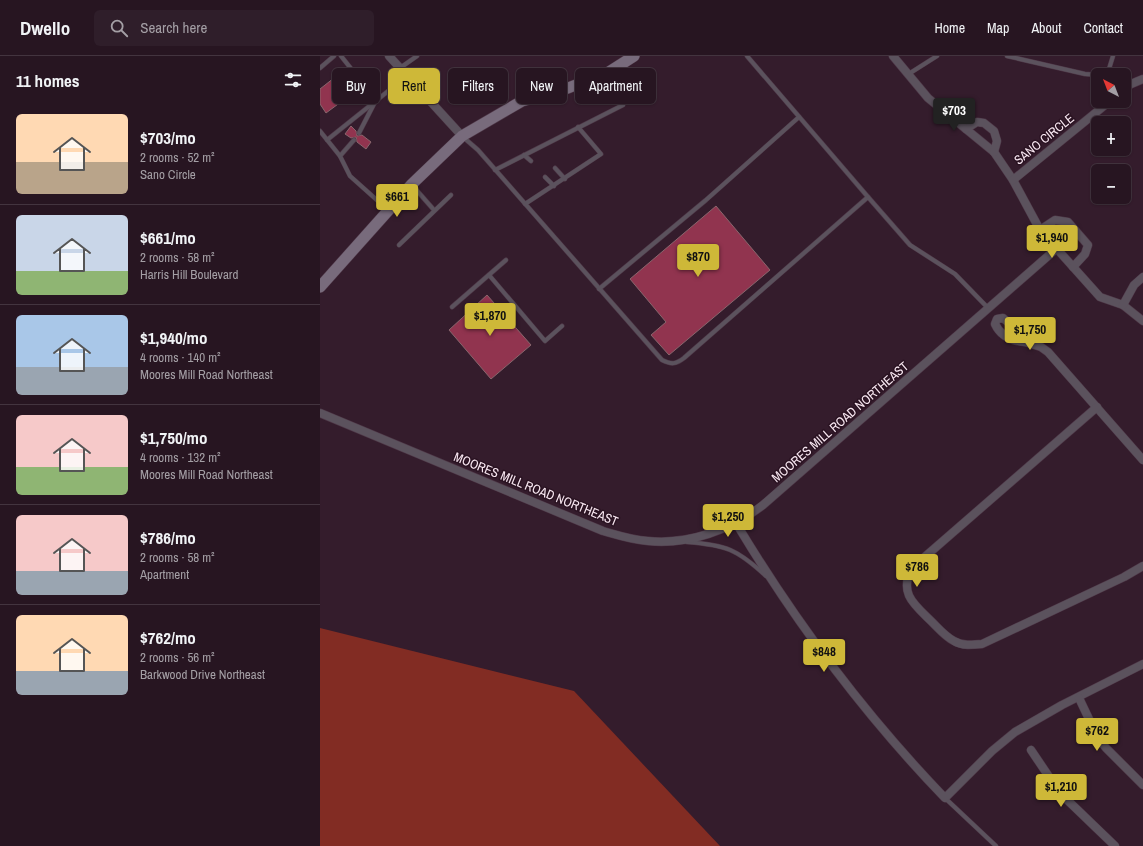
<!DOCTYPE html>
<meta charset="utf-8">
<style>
:root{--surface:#271521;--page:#2f1e2a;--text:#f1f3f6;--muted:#a49fa5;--line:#43343f;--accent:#ceb838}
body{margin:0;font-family:"Archivo Narrow",sans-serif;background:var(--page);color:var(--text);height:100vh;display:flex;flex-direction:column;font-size:15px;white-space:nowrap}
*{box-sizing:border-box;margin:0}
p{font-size:13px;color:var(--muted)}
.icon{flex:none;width:22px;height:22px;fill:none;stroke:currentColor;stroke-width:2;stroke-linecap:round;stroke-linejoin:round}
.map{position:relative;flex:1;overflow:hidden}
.panel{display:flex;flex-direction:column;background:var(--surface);width:320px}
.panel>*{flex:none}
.banner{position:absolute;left:12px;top:12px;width:380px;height:36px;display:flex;gap:8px}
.needle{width:26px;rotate:318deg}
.buttons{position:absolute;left:771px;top:12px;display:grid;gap:8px}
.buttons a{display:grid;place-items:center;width:40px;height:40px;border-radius:6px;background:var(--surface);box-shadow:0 1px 3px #0004,0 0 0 1px var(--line);font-size:20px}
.price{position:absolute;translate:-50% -34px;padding:0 9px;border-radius:4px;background:var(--accent);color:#111;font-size:13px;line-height:26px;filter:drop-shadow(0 1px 2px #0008)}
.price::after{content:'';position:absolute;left:50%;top:24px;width:12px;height:9px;margin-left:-6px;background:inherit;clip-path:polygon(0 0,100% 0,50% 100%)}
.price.active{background:#222;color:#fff}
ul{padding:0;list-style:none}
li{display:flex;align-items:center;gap:12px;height:100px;padding:0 16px}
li+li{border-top:1px solid var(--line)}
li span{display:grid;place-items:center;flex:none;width:112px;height:80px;border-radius:6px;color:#555}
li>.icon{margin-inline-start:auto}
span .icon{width:48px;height:48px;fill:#fffc;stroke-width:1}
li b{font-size:17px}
h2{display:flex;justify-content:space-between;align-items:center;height:48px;padding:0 16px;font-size:17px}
.chip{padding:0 14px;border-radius:6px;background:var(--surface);box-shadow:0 1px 3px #0004,0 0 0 1px var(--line);font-size:14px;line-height:36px}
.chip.active{background:var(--accent);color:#111}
header{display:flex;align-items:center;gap:24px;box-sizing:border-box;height:56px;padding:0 20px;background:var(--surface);border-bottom:1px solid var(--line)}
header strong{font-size:19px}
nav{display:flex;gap:22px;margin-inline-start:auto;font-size:14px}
.search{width:280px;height:36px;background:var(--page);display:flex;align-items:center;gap:10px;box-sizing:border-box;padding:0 14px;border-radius:6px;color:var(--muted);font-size:15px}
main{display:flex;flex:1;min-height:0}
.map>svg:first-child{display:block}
.green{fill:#822c23}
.building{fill:#91344f;stroke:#89666d}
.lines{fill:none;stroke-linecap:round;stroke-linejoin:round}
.lane-casing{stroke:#4f3848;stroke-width:5}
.street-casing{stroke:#4f3848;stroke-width:9}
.secondary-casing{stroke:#4f3848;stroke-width:12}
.lane{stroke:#5b525d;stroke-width:4}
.street{stroke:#5b525d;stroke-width:8}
.secondary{stroke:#786b7c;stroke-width:11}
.labels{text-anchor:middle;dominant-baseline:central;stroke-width:3;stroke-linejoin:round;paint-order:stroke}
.street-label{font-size:13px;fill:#f8e7f1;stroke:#2a1322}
</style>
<header>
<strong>Dwello</strong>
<div class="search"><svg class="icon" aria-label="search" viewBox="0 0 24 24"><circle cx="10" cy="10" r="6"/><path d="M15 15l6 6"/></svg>Search here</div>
<nav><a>Home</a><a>Map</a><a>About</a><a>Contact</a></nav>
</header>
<main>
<section class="panel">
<h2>11 homes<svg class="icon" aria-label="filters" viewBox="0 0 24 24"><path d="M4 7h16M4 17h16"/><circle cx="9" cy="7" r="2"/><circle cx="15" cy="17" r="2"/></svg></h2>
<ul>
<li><span style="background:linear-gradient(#ffd9b3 60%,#b9a48a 0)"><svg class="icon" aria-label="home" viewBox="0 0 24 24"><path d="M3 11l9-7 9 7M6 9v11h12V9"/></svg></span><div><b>$703/mo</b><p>2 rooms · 52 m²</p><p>Sano Circle</p></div></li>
<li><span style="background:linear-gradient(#c9d6e8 70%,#8fb573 0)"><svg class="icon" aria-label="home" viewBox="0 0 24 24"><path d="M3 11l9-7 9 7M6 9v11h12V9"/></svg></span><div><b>$661/mo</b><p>2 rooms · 58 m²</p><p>Harris Hill Boulevard</p></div></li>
<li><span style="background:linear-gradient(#a9c7e8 65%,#9aa5b1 0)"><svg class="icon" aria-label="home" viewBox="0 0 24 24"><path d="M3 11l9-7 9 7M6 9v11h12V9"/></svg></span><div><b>$1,940/mo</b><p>4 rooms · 140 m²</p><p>Moores Mill Road Northeast</p></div></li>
<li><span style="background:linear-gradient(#f6c9c9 65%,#8fb573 0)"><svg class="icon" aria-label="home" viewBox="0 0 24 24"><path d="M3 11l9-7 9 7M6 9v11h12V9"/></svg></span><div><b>$1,750/mo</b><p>4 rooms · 132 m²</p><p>Moores Mill Road Northeast</p></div></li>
<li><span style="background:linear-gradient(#f6c9c9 70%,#9aa5b1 0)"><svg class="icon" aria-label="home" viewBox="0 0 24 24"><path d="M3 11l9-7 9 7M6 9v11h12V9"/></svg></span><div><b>$786/mo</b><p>2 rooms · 58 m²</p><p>Apartment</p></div></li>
<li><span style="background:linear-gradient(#ffd9b3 70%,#9aa5b1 0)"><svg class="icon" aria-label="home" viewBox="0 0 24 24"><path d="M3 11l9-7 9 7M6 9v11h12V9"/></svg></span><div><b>$762/mo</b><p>2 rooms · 56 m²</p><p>Barkwood Drive Northeast</p></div></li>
</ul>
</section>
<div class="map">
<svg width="823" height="790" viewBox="0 0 823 790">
<rect width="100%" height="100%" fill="#341c2c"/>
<polygon class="green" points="0,572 254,635 400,790 0,790"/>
<g class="building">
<polygon points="19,18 33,37 6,57 0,48 0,33"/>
<polygon points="31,70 36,75 37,80 42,79 51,86 46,93 37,86 36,81 31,82 25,78"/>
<polygon points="396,150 450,214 349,299 331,279 346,266 310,223"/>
<polygon points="167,239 211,289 171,323 129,274"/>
</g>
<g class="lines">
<defs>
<g id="lane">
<polyline points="21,0 56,44 39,77"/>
<polyline points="427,0 548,141"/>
<polyline points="687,0 765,18 779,19 789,13 793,0"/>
<polyline points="0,12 14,0"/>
<polyline points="80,12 97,0"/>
<polyline points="587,19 617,0"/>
<polyline points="0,75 20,100 30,120 68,154"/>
<path d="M143,81L158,94L342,304C352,309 356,308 364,302L548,141L590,189L635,218L668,252"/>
<polyline points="7,84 87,20"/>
<polyline points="204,99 211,105"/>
<polyline points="20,100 34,84"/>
<polyline points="235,112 245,123"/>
<polyline points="175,114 303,49"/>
<polyline points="225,121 234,130"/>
<polyline points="92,129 114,154"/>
<polyline points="205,148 281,98 258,71"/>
<polyline points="79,189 131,139"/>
<polyline points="169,219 225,285 242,270"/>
<polyline points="279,233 386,144 479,61"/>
<polyline points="132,251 186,204"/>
<path d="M367,486C406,489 417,493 446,520"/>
<polyline points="625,742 676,790"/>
</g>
<g id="street">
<polyline points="69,0 142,80"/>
<polyline points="573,0 608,42 674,96 693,124 720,174 780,241 803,249 823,265"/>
<polyline points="804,33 811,28 823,23"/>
<polyline points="646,73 657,66 664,67 674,75 677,85 674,96"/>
<polyline points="693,124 790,45"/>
<polyline points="720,174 735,164 748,166 768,189 765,198 753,211"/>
<polyline points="803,249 814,229 823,221"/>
<path d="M683,262L704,280L705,286C692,285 681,281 675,268L677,263Z"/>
<polyline points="705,286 721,291 728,296 823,404"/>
<path d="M777,351L592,512C578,538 595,549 613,567C619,573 626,581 634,585C642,590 652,589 662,588L804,521L823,510"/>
<path d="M0,357L283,475C297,479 312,484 328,485C368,489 411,474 443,449L736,193"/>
<path d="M416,467C476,567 544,658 625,742L672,695L695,676L742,649L823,608"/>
<polyline points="759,642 778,682 786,692 823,729"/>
<polyline points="711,694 740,737 795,790"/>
</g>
<polyline id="secondary" points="0,231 92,128 142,80 202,45 248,32 289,16 314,0"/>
</defs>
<use href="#lane" class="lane-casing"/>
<use href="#street" class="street-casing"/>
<use href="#secondary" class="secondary-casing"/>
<use href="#lane" class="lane"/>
<use href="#street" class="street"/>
<use href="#secondary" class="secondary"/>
</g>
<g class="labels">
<g class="street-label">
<text transform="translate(724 83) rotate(-39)">SANO CIRCLE</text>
<text transform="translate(520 366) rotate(-41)">MOORES MILL ROAD NORTHEAST</text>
<text transform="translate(216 433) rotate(22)">MOORES MILL ROAD NORTHEAST</text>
</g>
</g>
</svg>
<div class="buttons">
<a><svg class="needle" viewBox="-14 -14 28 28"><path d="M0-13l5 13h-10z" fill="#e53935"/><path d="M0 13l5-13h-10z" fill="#a49fa5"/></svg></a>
<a>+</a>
<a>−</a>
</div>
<b class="price active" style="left:634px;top:76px">$703</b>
<b class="price" style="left:77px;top:162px">$661</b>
<b class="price" style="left:732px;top:203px">$1,940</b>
<b class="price" style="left:378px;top:222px">$870</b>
<b class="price" style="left:170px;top:281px">$1,870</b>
<b class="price" style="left:710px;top:295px">$1,750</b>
<b class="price" style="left:408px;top:482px">$1,250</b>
<b class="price" style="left:597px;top:532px">$786</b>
<b class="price" style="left:504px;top:617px">$848</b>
<b class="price" style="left:777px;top:696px">$762</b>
<b class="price" style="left:741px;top:752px">$1,210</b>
<div class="banner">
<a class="chip">Buy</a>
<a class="chip active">Rent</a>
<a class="chip">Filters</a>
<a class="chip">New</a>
<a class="chip">Apartment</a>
</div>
</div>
</main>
